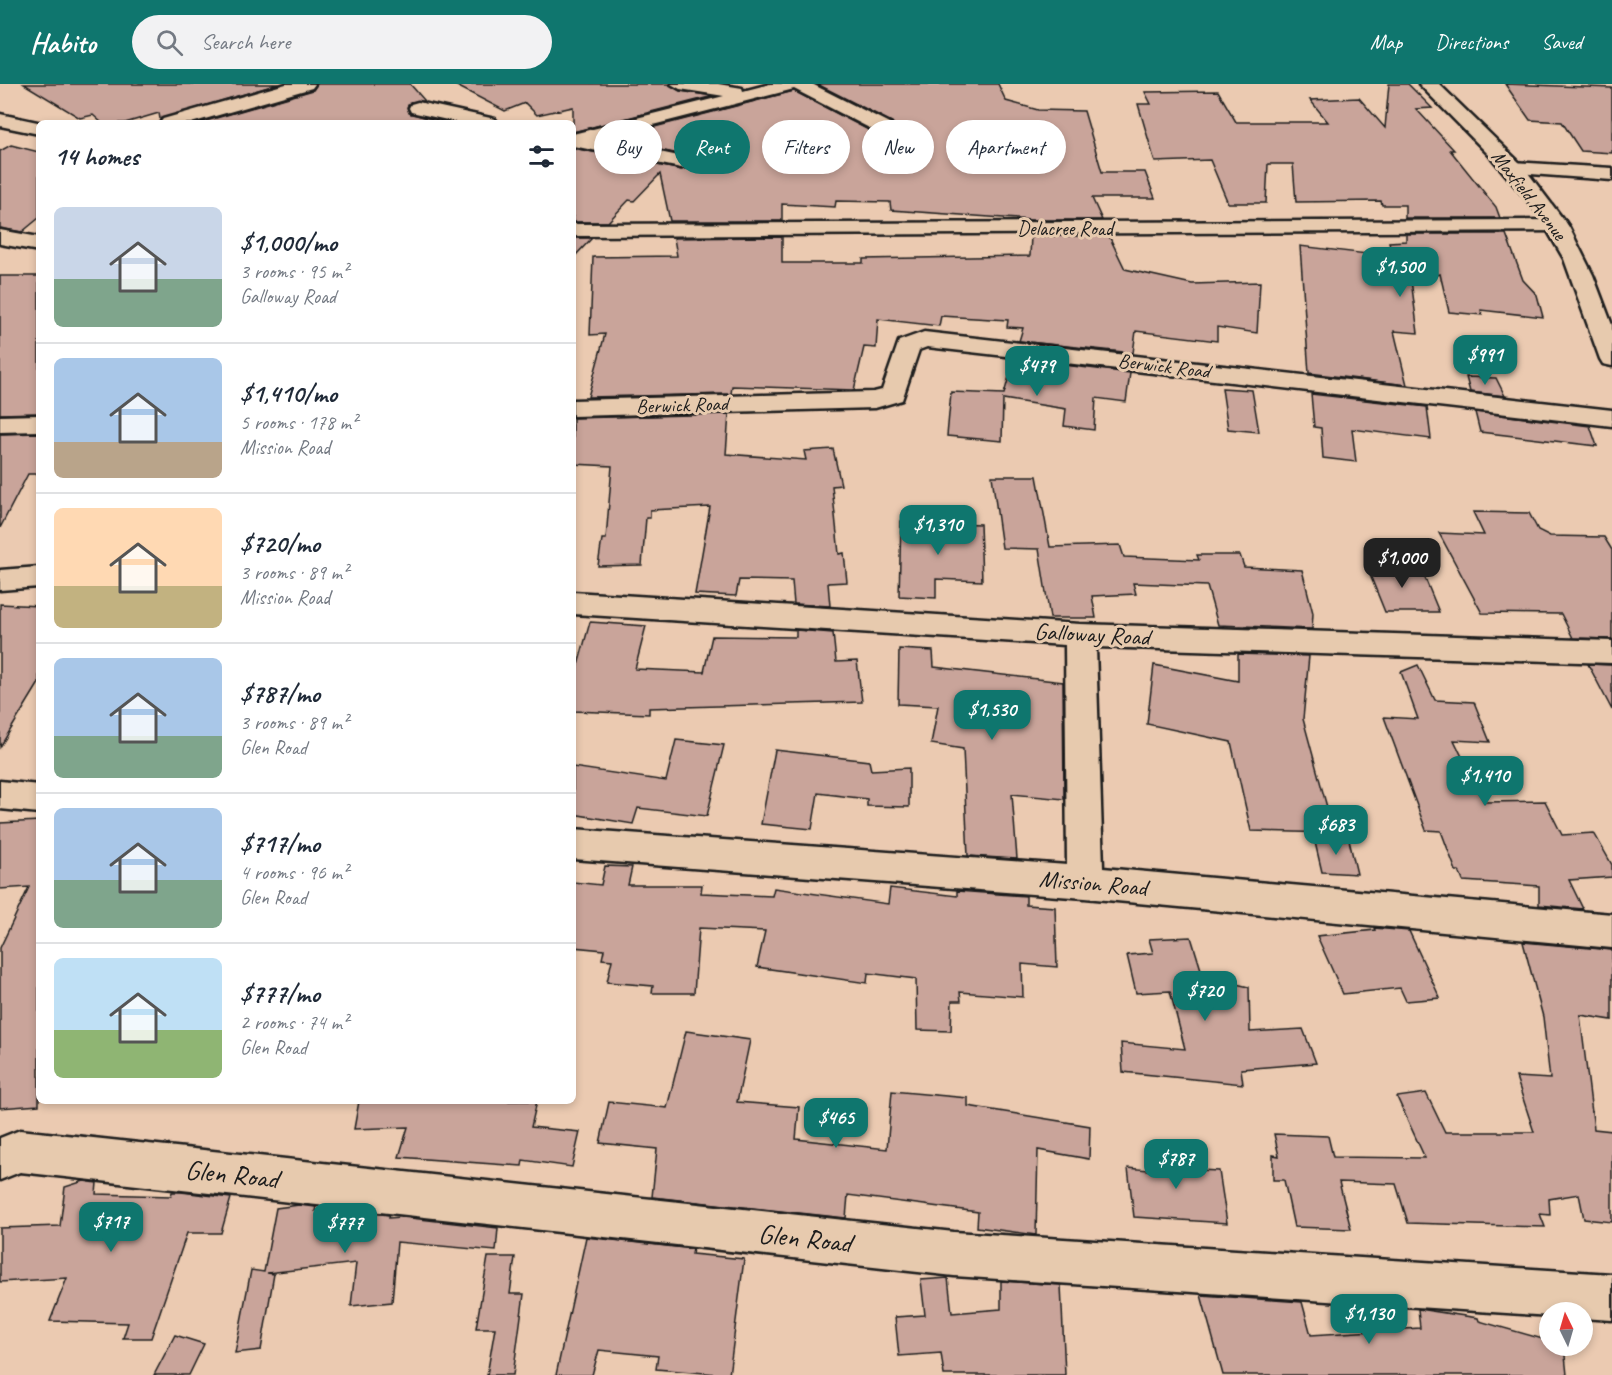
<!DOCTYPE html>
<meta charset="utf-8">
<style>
:root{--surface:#fff;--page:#f2f2f3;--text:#1f2937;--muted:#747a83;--line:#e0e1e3;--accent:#0f766e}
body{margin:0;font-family:Caveat,sans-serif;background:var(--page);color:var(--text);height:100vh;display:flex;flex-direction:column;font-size:22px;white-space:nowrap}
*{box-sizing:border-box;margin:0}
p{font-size:20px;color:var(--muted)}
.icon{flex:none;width:33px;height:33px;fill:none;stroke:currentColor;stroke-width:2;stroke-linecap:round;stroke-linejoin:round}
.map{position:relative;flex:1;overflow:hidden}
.drawer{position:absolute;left:36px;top:36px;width:540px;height:984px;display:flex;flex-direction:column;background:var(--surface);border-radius:9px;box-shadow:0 3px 9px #0003}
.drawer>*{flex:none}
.top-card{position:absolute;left:594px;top:36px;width:570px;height:54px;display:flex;gap:12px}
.needle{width:39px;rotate:355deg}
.controls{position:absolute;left:1539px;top:1218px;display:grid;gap:12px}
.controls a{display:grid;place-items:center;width:54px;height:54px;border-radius:50%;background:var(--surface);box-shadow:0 3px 9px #0003;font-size:30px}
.price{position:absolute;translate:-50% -51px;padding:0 14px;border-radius:12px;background:var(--accent);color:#fff;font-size:20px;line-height:39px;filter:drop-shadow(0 2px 3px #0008)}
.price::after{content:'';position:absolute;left:50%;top:36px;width:18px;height:14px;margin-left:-9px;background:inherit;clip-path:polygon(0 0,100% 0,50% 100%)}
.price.current{background:#222;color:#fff}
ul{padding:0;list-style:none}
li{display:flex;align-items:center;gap:18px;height:150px;padding:0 18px}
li+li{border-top:2px solid var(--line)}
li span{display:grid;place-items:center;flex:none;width:168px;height:120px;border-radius:9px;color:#555}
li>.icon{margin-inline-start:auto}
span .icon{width:72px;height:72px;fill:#fffc;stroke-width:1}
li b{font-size:26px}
h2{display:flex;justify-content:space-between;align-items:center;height:72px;padding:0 18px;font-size:26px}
.chip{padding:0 21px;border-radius:27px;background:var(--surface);box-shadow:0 3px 9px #0003;font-size:21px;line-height:54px}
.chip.current{background:var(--accent);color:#fff}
header{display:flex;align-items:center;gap:36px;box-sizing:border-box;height:84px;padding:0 30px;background:var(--accent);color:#fff}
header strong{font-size:28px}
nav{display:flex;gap:33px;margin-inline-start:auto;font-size:21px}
.search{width:420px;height:54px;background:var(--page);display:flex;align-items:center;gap:15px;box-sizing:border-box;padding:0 21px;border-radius:33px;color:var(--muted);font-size:22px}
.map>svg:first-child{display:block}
.building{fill:#c9a49a;stroke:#1c1c1c;stroke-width:1.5}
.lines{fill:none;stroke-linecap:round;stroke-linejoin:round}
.minor-casing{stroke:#1c1c1c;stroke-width:5}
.major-casing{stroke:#1c1c1c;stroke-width:5}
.minor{fill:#e7caae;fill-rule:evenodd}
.major{fill:#e7caae;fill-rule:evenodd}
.labels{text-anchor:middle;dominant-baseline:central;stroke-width:6;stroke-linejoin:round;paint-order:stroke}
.far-street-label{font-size:20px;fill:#1c1c1c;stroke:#e7caae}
.street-label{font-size:24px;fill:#1c1c1c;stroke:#e7caae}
.near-street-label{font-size:28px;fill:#1c1c1c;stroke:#e7caae}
</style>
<header>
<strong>Habito</strong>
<div class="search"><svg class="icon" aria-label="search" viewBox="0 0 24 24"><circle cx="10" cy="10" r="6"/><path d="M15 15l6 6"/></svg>Search here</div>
<nav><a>Map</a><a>Directions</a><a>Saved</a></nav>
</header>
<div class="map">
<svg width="1612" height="1291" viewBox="0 0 1612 1291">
<rect width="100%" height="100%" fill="#ebcab1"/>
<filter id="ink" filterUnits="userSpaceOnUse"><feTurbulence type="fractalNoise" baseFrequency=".0167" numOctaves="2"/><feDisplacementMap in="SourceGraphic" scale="12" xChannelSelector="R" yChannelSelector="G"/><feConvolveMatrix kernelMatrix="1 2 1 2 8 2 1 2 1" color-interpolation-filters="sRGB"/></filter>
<g filter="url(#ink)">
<g class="building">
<polygon points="24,0 278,0 160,35 159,29 125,39 102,39 93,31 80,34"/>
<polygon points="317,0 410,0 425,17 410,18 407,23 409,29 445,39 199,39 313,6"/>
<polygon points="453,0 669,0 680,7 713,12 573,48 573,23 537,31 525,19 505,27"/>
<polygon points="817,0 998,0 1006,17 1038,26 1084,27 1102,88 1145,88 1155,114 1092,114 1102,136 1031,136 891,126 890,118 836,117 835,123 782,120 782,137 670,137 660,90 634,117 629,116 608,138 573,138 573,64 682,86 693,79 688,72 608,55 794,7 876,50 891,50 896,45 892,38"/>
<polygon points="1389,0 1408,0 1432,24 1416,25 1454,66 1450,66 1496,123 1500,134 1405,134 1405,121 1382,121 1381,117 1296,118 1293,80 1268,80 1266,119 1228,119 1210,76 1155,78 1138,20 1151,20 1145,8 1218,7 1236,38 1328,38 1310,16 1359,14 1385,44"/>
<polygon points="1505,0 1612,4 1612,69 1581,67 1562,38 1530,36"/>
<polygon points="11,61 39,68 39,134 22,148 0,144 0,67"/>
<polygon points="1406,150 1506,150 1523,196 1537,211 1543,233 1481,226 1482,231 1449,228 1440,190 1411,196 1418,249 1394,247 1407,301 1309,289 1300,162 1392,173 1389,158 1406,157"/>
<polygon points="1031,152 1109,152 1125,185 1192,200 1260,198 1257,249 1217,243 1217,257 1136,247 1133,269 1019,257 1023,244 1007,243 1008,236 941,232 939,242 878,235 876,264 864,263 854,306 732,302 731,310 588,313 605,250 590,251 593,173 677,172 674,154 782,153 782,179 863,179 863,175 1030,172"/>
<polygon points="573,154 592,154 573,174"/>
<polygon points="0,192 39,192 39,329 0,330"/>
<polygon points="1014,275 1130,289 1126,318 1096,314 1094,346 1064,342 1066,325 1003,315 1002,357 947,352 951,308 1004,310"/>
<polygon points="1466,293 1496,294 1505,312 1470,308"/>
<polygon points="1222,304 1252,306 1259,348 1228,345"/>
<polygon points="1311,310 1427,323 1431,355 1352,345 1356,378 1323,374 1321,344 1314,343"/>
<polygon points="1475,328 1590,342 1597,362 1480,348"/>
<polygon points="729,330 726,370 806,376 804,367 833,365 841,401 832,402 839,470 844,469 847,498 828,499 830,522 794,520 792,497 739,496 736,512 695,510 710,423 650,426 650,434 646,434 642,481 598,482 602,455 606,455 612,382 573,380 573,334"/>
<polygon points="39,349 39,390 28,390 0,444 0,350"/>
<polygon points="992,392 1037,392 1050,463 1120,461 1124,473 1199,476 1197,471 1240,471 1244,483 1302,486 1313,529 1312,545 1218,541 1207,502 1133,499 1136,510 1092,512 1096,534 1050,534 1039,465 1002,464"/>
<polygon points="1473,428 1529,429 1538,446 1550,452 1604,453 1612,466 1612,555 1573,554 1561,530 1482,529 1439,449 1484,451"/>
<polygon points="901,437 980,440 982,497 936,495 936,514 899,512"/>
<polygon points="1366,481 1420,482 1439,528 1385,528"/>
<polygon points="0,520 39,522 39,599 0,663"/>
<polygon points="590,538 646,542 635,585 704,588 712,552 796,553 796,546 833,549 836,578 857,577 862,618 649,624 649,630 573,627 573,599"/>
<polygon points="899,565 933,567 934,583 1063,598 1064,715 1012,710 1017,775 968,772 963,665 931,660 938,622 898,620"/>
<polygon points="1238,570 1309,572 1303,635 1334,749 1251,747 1231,658 1147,640 1154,581 1238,597"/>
<polygon points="1588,580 1612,581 1612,626"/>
<polygon points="1418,581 1435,616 1474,618 1490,658 1454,656 1484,718 1545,717 1562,751 1594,749 1612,781 1612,793 1569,796 1583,825 1539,821 1539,802 1463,797 1459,787 1456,787 1441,747 1426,746 1384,633 1418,635 1401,588"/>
<polygon points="676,656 724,661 707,732 638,724 633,740 573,730 573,683 666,697"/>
<polygon points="775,666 869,677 871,686 909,684 909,723 867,722 867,715 818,709 812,745 761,740"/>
<polygon points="39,737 39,1021 0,1024 0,864 29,803 0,805 0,739"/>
<polygon points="1314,754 1349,756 1357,790 1322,788"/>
<polygon points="605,782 632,783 628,801 702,801 701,809 772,812 774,804 888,820 890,804 957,812 957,807 1026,812 1026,821 1055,823 1057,883 1022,880 1023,913 960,908 961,917 952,917 951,947 917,946 916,895 868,889 867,899 757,883 765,847 699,844 694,909 652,909 653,902 607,898 612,876 602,875 604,866 573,863 573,798 601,801"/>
<polygon points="1374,844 1409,847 1440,914 1406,917 1400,904 1343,910 1317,852 1375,846"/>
<polygon points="1191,853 1203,892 1249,903 1250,948 1303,945 1316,979 1241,985 1243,1000 1123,988 1121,959 1185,965 1170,907 1136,909 1127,871 1153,869 1149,855"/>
<polygon points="1523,858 1612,866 1612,936 1580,931 1594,1045 1612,1047 1612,1138 1584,1135 1579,1110 1549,1115 1550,1131 1540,1130 1545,1143 1408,1139 1396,1100 1339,1098 1351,1145 1294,1143 1284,1096 1273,1096 1273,1071 1279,1072 1274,1050 1328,1052 1333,1073 1425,1074 1397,1013 1426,1009 1445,1048 1534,1048 1516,993 1550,995 1543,933"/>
<polygon points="686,947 750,956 737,1018 799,1023 796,1055 887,1065 892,1007 968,1014 968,1022 1090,1042 1089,1075 1038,1066 1036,1151 977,1143 978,1128 848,1111 846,1134 652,1113 657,1065 600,1059 609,1018 667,1024"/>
<polygon points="359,1017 537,1017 531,1043 580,1048 572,1083 523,1076 522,1082 399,1073 408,1043 354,1045"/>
<polygon points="1145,1062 1174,1064 1177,1085 1219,1087 1227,1139 1134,1133 1128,1084 1148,1086"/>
<polygon points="84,1097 97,1099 96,1110 171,1112 172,1108 181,1108 231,1114 221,1149 187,1149 151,1254 123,1254 128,1239 50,1237 67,1194 0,1198 0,1144 60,1142 65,1103"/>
<polygon points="299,1121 316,1123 315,1127 334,1125 390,1131 389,1134 402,1133 498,1144 496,1167 397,1158 392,1218 351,1222 356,1179 267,1189 274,1190 261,1266 235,1269 251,1186 264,1188 276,1124"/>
<polygon points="586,1153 693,1165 692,1170 744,1175 729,1291 656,1285 658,1272 599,1266 592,1291 556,1291"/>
<polygon points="488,1173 515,1173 510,1210 524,1210 513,1291 487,1291 495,1244 476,1244"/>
<polygon points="948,1194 952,1229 1001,1225 1001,1197 1061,1201 1065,1291 944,1291 941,1269 899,1272 895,1233 925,1231 921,1196"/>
<polygon points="1201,1211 1302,1218 1311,1251 1420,1244 1418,1225 1478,1234 1479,1237 1550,1257 1550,1262 1564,1262 1567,1291 1223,1291"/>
<polygon points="175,1251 204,1260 189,1291 154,1291"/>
</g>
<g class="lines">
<defs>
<g id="minor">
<polygon points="286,0 315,0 312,4 191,39 160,39 163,35"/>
<polygon points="671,0 718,0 742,4 743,7 770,0 812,0 891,40 894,44 891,48 877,48 794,5 598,55 688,74 691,78 688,82 681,84 573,62 573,50 724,12 680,5"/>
<polygon points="418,18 495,35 498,39 461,39 411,28 409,24 411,20"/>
<polygon points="0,30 42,39 39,39 39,50 0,42"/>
<polygon points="1511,78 1612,84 1612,96 1504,88 1501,84 1504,80"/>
<polygon points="1557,136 1565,137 1568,142 1565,147 573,152 573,140"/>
<polygon points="0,146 39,153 39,167 0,160"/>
<polygon points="924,248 1612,326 1612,342 927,263 919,266 902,316 875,324 573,332 573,316 874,308 882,306 899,257"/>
<polygon points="39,331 39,347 0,348 0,332"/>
<polygon points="39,483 39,503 0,506 0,486"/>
<polygon points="573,508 1080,540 1612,557 1612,579 1096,563 1103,784 1612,830 1612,864 1085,814 573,775 573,745 1067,781 1065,561 573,530"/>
<polygon points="0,697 39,701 39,729 0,725"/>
<polygon points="20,1046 954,1148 1612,1190 1612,1236 1582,1234 1582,1228 1550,1228 1550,1232 954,1192 20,1088 0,1096 0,1054"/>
</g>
<polygon id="major" points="1419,0 1439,0 1522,81 1569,143 1593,191 1612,241 1612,282 1603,280 1600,275 1564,175 1536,127 1490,72"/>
</defs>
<use href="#minor" class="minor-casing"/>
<use href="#major" class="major-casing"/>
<use href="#minor" class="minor"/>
<use href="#major" class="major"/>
</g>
</g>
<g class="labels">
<g class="far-street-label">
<text transform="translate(1529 111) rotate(52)">Maxfield Avenue</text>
<text x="1065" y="144">Delacree Road</text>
<text transform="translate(1164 282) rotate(7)">Berwick Road</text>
<text transform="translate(682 321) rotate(-2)">Berwick Road</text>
</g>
<g class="street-label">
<text transform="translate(1092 550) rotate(3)">Galloway Road</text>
<text transform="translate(1093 799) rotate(5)">Mission Road</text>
</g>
<g class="near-street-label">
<text transform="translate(232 1090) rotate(6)">Glen Road</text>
<text transform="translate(805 1154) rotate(6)">Glen Road</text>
</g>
</g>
</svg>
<div class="controls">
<a><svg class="needle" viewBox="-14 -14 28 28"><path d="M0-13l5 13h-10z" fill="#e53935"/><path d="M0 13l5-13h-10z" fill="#747a83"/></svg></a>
</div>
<b class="price" style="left:1400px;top:214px">$1,500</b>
<b class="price" style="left:1485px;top:302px">$991</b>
<b class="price" style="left:1037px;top:313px">$479</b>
<b class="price" style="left:938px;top:472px">$1,310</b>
<b class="price current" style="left:1402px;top:505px">$1,000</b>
<b class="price" style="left:992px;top:657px">$1,530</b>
<b class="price" style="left:1485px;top:723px">$1,410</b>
<b class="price" style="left:1336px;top:772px">$683</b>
<b class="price" style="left:1205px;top:938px">$720</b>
<b class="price" style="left:836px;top:1065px">$465</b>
<b class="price" style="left:1176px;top:1106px">$787</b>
<b class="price" style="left:111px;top:1169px">$717</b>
<b class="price" style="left:345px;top:1170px">$777</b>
<b class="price" style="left:1369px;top:1261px">$1,130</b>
<div class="top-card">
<a class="chip">Buy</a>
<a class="chip current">Rent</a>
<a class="chip">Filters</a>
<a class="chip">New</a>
<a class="chip">Apartment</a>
</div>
<section class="drawer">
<h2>14 homes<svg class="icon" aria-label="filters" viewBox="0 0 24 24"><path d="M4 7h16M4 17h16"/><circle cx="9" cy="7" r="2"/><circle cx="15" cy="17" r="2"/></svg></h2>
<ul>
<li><span style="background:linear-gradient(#c9d6e8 60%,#7fa58c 0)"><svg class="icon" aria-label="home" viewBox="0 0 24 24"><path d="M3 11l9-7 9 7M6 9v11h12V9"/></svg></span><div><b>$1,000/mo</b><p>3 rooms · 95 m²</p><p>Galloway Road</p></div></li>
<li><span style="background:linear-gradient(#a9c7e8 70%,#b9a48a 0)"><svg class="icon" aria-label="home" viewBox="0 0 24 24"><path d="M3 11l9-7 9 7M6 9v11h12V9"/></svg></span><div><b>$1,410/mo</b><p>5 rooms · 178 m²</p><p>Mission Road</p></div></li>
<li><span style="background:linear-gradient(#ffd9b3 65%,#c2b280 0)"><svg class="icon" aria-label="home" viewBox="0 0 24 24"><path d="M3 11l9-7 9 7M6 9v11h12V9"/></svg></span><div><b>$720/mo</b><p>3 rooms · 89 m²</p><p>Mission Road</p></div></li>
<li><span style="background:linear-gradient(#a9c7e8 65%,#7fa58c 0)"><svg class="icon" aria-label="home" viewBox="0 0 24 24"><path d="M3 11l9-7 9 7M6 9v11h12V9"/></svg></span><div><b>$787/mo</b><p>3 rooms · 89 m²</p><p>Glen Road</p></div></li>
<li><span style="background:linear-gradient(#a9c7e8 60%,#7fa58c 0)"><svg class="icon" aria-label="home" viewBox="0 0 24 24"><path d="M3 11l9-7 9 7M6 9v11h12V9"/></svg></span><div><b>$717/mo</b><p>4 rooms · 96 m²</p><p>Glen Road</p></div></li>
<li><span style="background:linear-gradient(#bfe0f5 60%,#8fb573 0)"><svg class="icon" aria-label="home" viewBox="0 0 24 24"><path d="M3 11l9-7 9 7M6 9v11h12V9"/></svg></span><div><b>$777/mo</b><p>2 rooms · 74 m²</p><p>Glen Road</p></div></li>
</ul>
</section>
</div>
